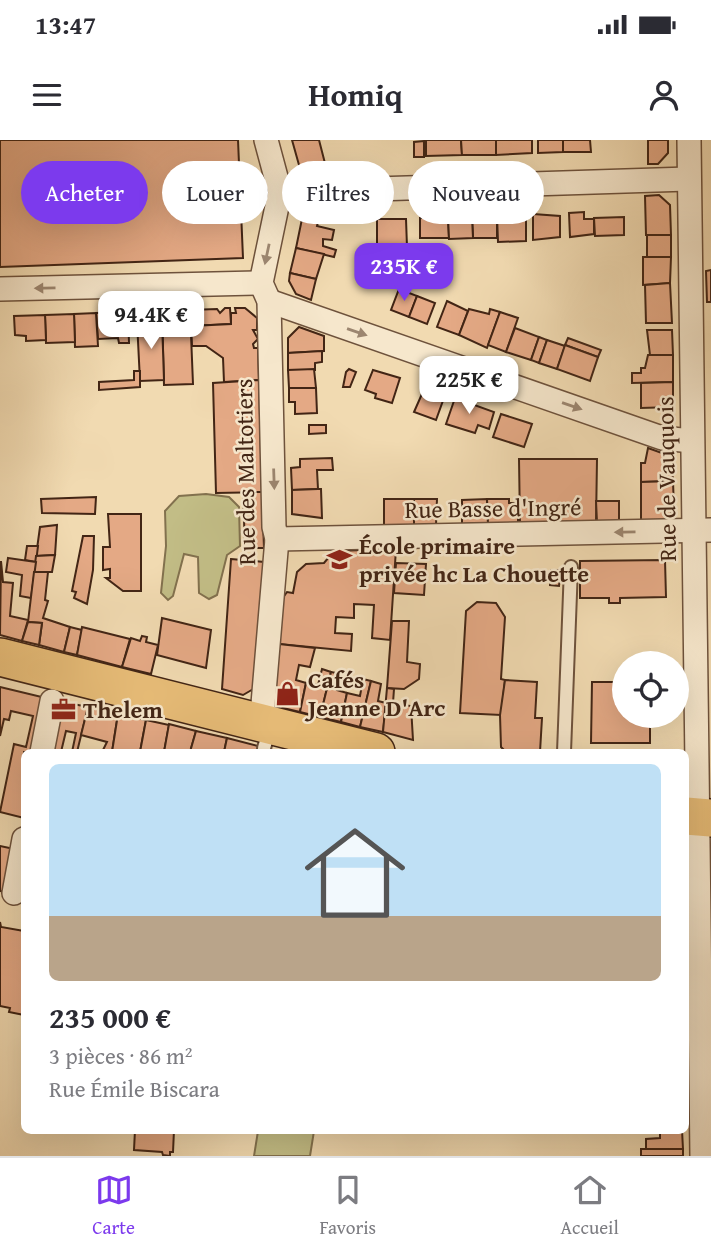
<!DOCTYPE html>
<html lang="fr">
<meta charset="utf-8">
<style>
:root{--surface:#fff;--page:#f7f7f7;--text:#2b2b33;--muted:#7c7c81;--line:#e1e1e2;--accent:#7c3aed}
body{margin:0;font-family:"Gentium Book Plus",serif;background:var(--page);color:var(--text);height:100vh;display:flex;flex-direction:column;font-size:26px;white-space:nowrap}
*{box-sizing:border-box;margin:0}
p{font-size:23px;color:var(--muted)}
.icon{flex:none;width:38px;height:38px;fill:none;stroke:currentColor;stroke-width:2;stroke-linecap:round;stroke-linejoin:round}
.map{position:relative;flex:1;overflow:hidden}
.panel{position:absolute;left:21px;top:609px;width:668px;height:385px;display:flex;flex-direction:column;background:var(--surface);border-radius:10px;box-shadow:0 7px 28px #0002}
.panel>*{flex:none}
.hud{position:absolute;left:21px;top:21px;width:670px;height:63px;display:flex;gap:14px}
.tools{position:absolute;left:612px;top:511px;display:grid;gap:14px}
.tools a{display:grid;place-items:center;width:77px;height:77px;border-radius:50%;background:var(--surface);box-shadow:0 7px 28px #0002;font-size:35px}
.price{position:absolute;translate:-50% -60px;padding:0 16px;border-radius:14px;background:#fff;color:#222;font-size:23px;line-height:46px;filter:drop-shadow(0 2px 4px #0008)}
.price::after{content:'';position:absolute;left:50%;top:42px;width:21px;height:16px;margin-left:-10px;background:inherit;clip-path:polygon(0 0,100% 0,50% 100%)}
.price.selected{background:var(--accent);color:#fff}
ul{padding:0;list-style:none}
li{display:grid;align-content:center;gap:14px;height:371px;padding:0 28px}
li span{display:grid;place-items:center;height:217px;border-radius:10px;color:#555}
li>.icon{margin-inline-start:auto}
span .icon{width:126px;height:126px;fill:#fffc;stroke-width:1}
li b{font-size:30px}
.tag{padding:0 24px;border-radius:32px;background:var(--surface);box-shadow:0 7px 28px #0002;font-size:24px;line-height:63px}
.tag.selected{background:var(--accent);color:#fff}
.status{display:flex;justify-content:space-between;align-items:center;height:49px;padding:0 35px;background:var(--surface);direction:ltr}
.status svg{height:19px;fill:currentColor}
header{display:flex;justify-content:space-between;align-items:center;height:91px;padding:0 28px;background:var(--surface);font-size:32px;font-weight:700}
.menu{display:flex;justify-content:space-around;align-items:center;height:98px;border-top:2px solid var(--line);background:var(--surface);font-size:19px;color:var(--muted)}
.menu a{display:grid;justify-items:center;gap:4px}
.menu .selected{color:var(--accent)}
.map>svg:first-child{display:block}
.green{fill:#c2bd86;stroke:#82714e;stroke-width:2}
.building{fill:#e4a985;stroke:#422515;stroke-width:2}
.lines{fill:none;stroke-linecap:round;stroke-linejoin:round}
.lane-casing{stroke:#6e523c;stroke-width:16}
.street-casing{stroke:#6e523c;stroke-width:26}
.primary-casing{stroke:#422515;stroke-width:40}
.lane{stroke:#f6e7cc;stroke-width:12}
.street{stroke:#f6e7cc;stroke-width:23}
.primary{stroke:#e8bd78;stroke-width:37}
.oneway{fill:#9c8670}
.labels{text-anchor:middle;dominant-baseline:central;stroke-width:5;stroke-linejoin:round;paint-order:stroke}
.street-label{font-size:24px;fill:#422515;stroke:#f6e7cc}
.poi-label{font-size:24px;font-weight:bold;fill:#422515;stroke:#f6e7cc;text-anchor:start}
</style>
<div class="status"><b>13:47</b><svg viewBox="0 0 49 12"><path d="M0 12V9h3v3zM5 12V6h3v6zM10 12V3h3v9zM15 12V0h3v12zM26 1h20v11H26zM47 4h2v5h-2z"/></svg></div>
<header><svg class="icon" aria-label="menu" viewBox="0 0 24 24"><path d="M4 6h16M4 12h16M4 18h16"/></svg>Homiq<svg class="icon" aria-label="person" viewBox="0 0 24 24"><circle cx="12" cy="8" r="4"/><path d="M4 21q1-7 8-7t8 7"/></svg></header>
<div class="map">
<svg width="711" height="1016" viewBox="0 0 711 1016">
<rect width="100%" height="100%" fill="#f1dab1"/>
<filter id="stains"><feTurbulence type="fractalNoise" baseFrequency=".00286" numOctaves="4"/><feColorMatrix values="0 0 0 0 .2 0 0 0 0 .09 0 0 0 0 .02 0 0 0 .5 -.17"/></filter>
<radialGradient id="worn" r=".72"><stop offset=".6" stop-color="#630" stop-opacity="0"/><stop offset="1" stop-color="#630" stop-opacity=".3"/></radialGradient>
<g class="green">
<polygon points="206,354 229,357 239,367 240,406 227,415 217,455 209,459 199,453 198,417 184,414 173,456 168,460 161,453 166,406 165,371 179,356"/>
<polygon points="258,991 314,991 310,1016 254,1016"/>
</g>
<g class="building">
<polygon points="0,0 238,0 243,118 0,127"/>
<polygon points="292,0 319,0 328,35 311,35 299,25"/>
<polygon points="426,0 461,0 462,15 426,16"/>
<polygon points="461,0 496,0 496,15 462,15"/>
<polygon points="496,0 532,0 532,13 496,15"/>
<polygon points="538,0 563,0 563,12 538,13"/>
<polygon points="563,0 590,0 591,12 563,12"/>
<polygon points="648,0 668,0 668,13 658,24 648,24"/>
<polygon points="424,1 424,17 414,17 414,2"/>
<polygon points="659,55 670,65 671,95 646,95 645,56"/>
<polygon points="584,72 584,79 594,79 594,94 570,97 569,73"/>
<polygon points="303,74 319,78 317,86 334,90 332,100 323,99 323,106 336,110 334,117 296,108"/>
<polygon points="533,74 560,76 560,97 533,100"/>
<polygon points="526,75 526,101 498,102 497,76"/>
<polygon points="497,76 497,98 473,98 472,77"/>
<polygon points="448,77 449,98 420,98 420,78"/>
<polygon points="448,77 472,77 473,98 449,99"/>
<polygon points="624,77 624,95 595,96 594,78"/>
<polygon points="377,79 406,79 407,107 377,108"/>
<polygon points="647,95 671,95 671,117 647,118"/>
<polygon points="296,108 324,114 316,139 290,133"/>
<polygon points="414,115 450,121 450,139 415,133"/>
<polygon points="643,117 671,117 670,143 643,145"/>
<polygon points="711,130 711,162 707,162 706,131"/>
<polygon points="290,133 316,139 311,160 296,154 289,141"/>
<polygon points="670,143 672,183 646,183 645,145"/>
<polygon points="399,149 417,156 409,177 391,170"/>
<polygon points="417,156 435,163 427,184 409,177"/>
<polygon points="447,161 468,171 459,195 437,187"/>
<polygon points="225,168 230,168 231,184 191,186 190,170 217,169 220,173"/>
<polygon points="235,168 245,168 257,178 257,190 253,190 258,199 253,204 254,208 258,208 259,240 224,242 223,218 206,206 192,206 191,186 231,184 231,173 236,173"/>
<polygon points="469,169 489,174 490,169 500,172 487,208 459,195"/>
<polygon points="190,170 193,244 164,245 162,171"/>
<polygon points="128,172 129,203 119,203 118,198 98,199 96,173"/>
<polygon points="500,172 518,178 506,212 488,205"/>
<polygon points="96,173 98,206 75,207 74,174"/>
<polygon points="74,174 75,202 46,203 45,175"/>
<polygon points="45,175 46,200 26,201 26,196 15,195 14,176"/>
<polygon points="137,181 162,181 164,240 140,241"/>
<polygon points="299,187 324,196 324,211 288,213 288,198"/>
<polygon points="515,188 539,197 531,220 506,212"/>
<polygon points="647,190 672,190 673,215 650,215"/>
<polygon points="539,197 547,200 539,223 531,220"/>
<polygon points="568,198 601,210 598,217 565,205"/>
<polygon points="547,200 565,206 557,229 539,223"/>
<polygon points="565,205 598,217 590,241 557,229"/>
<polygon points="322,211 322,222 315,223 315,230 288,230 288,213"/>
<polygon points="648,215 673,215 673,242 632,243 632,233 641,233 641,228 645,228"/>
<polygon points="314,229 316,248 289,248 288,230"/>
<polygon points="349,229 356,232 350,247 343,247 346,232"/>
<polygon points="373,230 400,238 392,263 375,258 376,254 365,250"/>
<polygon points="134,231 140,231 140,247 99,250 99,242 134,240"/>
<polygon points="259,240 262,352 216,353 213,243"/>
<polygon points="673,242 673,267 641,268 641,243"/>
<polygon points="425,247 445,255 436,280 414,272"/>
<polygon points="289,248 316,248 317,273 295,274 295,262 289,262"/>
<polygon points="455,258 494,272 489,289 478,285 475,293 446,284"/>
<polygon points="501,274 532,284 524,307 493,297"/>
<polygon points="309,285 326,285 326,293 309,294"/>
<polygon points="648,308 662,313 672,328 673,341 641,342 641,323 645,323"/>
<polygon points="332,318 333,330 317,330 318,349 292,350 291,328 300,327 300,319"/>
<polygon points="519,319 597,319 596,383 520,384"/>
<polygon points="673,341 674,370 663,382 641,382 641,342"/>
<polygon points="318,349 321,349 322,378 292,374 292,350"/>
<polygon points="243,352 262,352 264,408 245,408"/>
<polygon points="96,357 95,374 42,373 41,359"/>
<rect x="384" y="359" width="30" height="26"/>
<polygon points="414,359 437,359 436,385 414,385"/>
<polygon points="487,359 488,383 462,384 462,360"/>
<polygon points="487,359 509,359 509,363 518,363 518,384 488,383"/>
<polygon points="596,361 619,361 619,382 597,382"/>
<polygon points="108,374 141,374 141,451 123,451 106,438 110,438 110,429 103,430 103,407 110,407"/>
<polygon points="57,385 55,415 36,416 40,387"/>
<polygon points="83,396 94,396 93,430 87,464 74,458 76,452 72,451"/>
<polygon points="27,406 38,406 36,422 25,420"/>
<polygon points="396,409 390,500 372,498 374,465 354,464 354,478 336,477 335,493 352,494 351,511 279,504 282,459 287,452 293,453 297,432 306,424 324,423 334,411"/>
<polygon points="55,415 52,432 34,432 36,416"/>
<polygon points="8,418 36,422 31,458 20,456 22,435 6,432"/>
<polygon points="231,419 264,422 255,548 243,555 222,549"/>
<polygon points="665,420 666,457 620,458 620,463 609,463 609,458 580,458 580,421"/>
<polygon points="1,421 3,442 13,443 10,476 28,480 22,501 0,495"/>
<polygon points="396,423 426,424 424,455 394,453"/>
<polygon points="551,430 561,430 559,446 550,445"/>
<polygon points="34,432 48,432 45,460 48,461 43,478 70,487 64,512 39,505 42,483 28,482"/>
<polygon points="477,462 496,463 505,477 501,539 505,540 501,575 460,573 466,471"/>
<polygon points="162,478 211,490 206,528 157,515"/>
<polygon points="392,481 409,481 407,522 420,524 419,539 404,549 387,548"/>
<polygon points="28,482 42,483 39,505 22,501"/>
<polygon points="70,487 82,490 77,515 64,512"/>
<polygon points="82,487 130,499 122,527 77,515"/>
<polygon points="142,496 147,497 146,502 158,505 151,534 122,527 131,498 140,501"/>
<polygon points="279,504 315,508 310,527 299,525 296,540 306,543 300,572 283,568 275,557"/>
<polygon points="322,529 331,532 320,577 300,572 306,543 318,545"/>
<polygon points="331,532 341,534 337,550 347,553 341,582 320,577"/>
<polygon points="363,539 371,541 360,587 341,582 347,553 360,556"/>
<polygon points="505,540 537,542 535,578 542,578 540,612 506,612 501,607 500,575"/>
<polygon points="371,541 381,544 378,561 386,563 383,592 360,587"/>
<polygon points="592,542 625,542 625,576 650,576 650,603 591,603"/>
<polygon points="0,547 50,559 39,612 24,612 24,678 0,672 14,604 26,607 33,576 11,571 9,580 4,579 0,596"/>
<polygon points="387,548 394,549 393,563 411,566 413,600 383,592"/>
<polygon points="54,560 88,567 77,612 72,612 76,593 66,591 61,612 44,612"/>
<polygon points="88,567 118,574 112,612 102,612 107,602 81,595"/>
<polygon points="118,574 146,580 140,612 112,612"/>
<polygon points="146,580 169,585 164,612 140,612"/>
<polygon points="169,584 196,591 190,612 164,612"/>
<polygon points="196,591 227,598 224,612 190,612"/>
<polygon points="227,598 273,610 273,612 224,612"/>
<polygon points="0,706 19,710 10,753 0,751"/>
<polygon points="0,782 1,787 24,791 24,788 24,875 9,872 10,868 0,866"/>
<polygon points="135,990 174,990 173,1012 170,1012 170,1016 163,1015 162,1012 134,1010"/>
<polygon points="682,990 683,1009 646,1010 646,999 660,998 660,991"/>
<rect x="641" y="1009" width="42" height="7"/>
</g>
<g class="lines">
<defs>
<g id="lane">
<polyline points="264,608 270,588"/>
<polyline points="564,612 571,427"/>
</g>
<g id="street">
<polyline points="689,0 702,1016"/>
<polyline points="280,52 688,39"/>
<polyline points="0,149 261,143"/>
<polyline points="269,161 662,298 692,301"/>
<polyline points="277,399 711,390"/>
<polyline points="257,583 263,564 277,399 274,387 269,161 261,143 280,52 266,0"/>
<polyline points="42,612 52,561"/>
<polyline points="14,753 24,699"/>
</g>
<g id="primary">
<polyline points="0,517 376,612"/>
<polyline points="686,676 711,678"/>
</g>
</defs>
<use href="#lane" class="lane-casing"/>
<use href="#street" class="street-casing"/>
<use href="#primary" class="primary-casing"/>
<use href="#lane" class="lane"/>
<use href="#street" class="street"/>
<use href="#primary" class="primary"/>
</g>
<defs><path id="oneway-solid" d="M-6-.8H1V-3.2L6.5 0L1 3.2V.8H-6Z" transform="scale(1.75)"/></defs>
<g class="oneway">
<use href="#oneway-solid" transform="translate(267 114) rotate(102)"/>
<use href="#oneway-solid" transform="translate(45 148) rotate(179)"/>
<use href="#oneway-solid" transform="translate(357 192) rotate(19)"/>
<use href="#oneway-solid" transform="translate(572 266) rotate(19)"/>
<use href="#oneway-solid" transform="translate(274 339) rotate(88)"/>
<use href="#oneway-solid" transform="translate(625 392) rotate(179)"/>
</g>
<defs>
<symbol id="school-bare" viewBox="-9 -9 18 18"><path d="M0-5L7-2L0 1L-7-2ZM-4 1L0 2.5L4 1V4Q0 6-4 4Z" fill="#8f2418" stroke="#f6e7cc" stroke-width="2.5" paint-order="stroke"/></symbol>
<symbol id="shop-bare" viewBox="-9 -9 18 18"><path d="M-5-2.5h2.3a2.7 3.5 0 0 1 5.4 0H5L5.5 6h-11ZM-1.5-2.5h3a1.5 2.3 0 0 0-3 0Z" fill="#8f2418" stroke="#f6e7cc" stroke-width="2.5" paint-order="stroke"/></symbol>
<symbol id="office-bare" viewBox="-9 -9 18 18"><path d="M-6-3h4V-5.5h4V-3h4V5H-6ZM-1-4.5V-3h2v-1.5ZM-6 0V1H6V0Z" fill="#8f2418" stroke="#f6e7cc" stroke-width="2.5" paint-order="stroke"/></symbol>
</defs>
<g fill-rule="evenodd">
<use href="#school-bare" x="322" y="402" width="35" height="35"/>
<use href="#shop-bare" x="270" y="536" width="35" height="35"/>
<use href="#office-bare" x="46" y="552" width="35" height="35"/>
</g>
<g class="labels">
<g class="street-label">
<text transform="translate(245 332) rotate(-91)">Rue des Maltotiers</text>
<text transform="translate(666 339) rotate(-91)">Rue de Vauquois</text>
<text transform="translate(493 368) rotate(-1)">Rue Basse d'Ingré</text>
</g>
<g class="poi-label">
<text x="359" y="405">École primaire<tspan x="359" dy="28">privée hc La Chouette</tspan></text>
<text x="308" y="539">Cafés<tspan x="308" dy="28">Jeanne D'Arc</tspan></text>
<text x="83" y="569">Thelem</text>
</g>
</g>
<rect width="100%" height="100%" filter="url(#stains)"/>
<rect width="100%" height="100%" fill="url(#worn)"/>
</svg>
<div class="tools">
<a><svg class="icon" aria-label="locate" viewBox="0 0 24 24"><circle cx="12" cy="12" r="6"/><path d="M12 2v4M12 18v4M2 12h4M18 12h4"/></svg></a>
</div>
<b class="price selected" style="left:404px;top:163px">235K €</b>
<b class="price" style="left:151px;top:211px">94.4K €</b>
<b class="price" style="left:469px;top:276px">225K €</b>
<div class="hud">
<a class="tag selected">Acheter</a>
<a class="tag">Louer</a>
<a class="tag">Filtres</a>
<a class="tag">Nouveau</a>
</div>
<section class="panel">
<ul>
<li><span style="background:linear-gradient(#bfe0f5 70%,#b9a48a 0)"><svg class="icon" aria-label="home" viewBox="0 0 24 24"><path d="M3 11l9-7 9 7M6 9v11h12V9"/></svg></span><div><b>235 000 €</b><p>3 pièces · 86 m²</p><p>Rue Émile Biscara</p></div></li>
</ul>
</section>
</div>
<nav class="menu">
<a class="selected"><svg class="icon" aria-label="map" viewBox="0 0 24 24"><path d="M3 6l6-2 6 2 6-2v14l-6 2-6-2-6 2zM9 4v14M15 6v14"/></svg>Carte</a>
<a><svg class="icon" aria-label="saved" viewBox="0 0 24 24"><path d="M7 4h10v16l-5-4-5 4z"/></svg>Favoris</a>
<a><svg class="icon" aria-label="home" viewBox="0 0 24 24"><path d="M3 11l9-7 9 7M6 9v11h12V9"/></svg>Accueil</a>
</nav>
